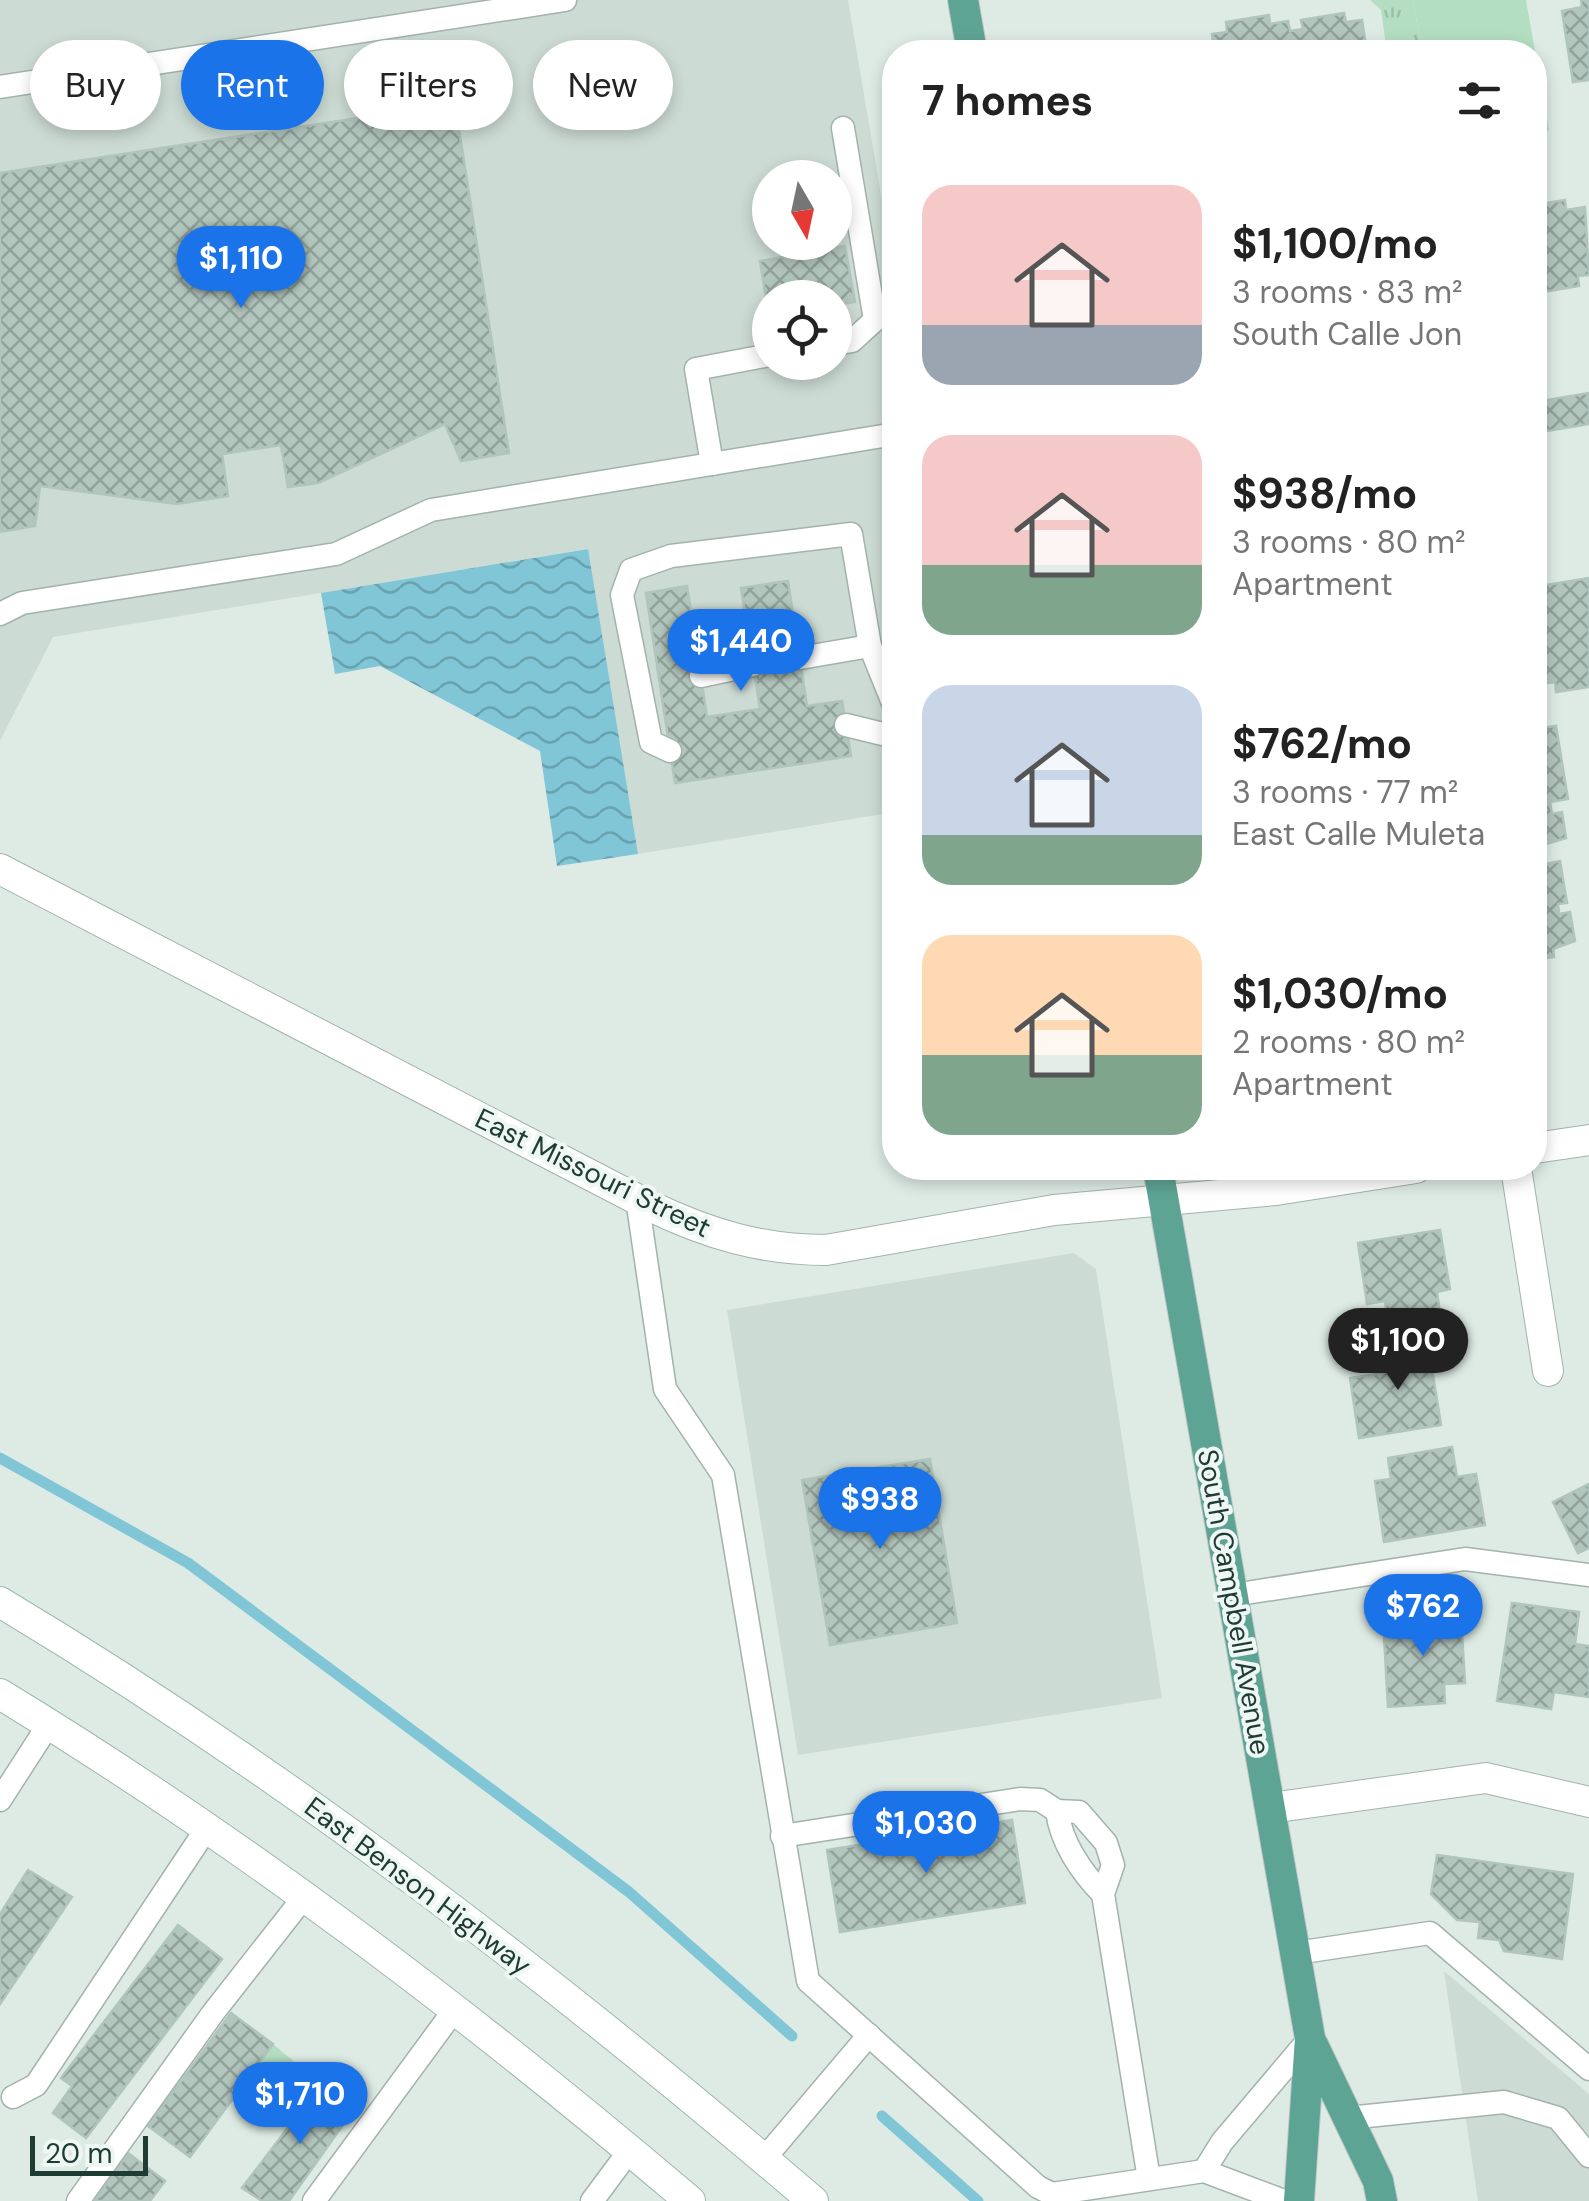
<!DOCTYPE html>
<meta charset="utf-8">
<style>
:root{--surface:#fff;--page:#f6f6f6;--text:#222;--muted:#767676;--accent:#1a73e8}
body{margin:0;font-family:"DM Sans",sans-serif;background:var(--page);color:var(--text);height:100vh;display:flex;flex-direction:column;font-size:38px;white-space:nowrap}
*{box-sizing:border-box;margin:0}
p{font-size:32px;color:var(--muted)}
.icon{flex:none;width:55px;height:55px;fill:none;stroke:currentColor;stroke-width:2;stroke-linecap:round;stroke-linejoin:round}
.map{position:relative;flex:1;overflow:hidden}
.panel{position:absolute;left:882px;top:40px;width:665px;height:1140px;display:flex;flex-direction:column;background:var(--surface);border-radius:40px;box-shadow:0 5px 15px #0003}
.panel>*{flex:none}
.banner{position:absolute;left:30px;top:40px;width:702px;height:90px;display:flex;gap:20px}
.needle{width:65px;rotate:171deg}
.tools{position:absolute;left:752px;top:160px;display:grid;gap:20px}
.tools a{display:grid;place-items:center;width:100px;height:100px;border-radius:50%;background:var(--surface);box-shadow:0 5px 15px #0003;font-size:50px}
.scale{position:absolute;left:30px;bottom:25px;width:118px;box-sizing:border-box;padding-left:10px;border:5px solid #1e3c34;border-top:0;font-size:28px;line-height:35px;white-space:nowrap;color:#1e3c34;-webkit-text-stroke:8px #eef7f3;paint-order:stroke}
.price{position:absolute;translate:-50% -85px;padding:0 22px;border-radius:35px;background:var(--accent);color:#fff;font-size:32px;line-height:65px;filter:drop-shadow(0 2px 5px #0008)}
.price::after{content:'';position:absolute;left:50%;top:60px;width:30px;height:22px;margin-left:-15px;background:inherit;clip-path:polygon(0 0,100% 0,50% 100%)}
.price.on{background:#222;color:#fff}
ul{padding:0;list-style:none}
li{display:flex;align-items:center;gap:30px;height:250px;padding:0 40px}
li span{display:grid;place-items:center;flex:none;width:280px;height:200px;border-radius:30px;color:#555}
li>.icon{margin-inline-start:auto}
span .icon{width:120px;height:120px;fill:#fffc;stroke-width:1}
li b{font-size:42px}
h2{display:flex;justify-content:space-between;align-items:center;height:120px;padding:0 40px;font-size:42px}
.tag{padding:0 35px;border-radius:45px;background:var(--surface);box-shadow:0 5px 15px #0003;font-size:35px;line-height:90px}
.tag.on{background:var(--accent);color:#fff}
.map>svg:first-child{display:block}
.built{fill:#ccdbd4;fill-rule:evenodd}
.grass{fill:url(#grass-tufts)}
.pitch{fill:#b4dec1}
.water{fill:url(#water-waves)}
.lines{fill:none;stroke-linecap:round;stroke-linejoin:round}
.stream{stroke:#80c6d6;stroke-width:11}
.building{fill:url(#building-cross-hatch);stroke:#b0c5bd;stroke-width:2.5}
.lane-casing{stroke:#a1b3ac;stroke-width:25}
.street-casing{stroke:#a1b3ac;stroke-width:32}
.secondary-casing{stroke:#9cb8ae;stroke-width:32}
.primary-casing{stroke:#c0c8c6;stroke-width:32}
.lane{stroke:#fff;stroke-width:22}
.street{stroke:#fff;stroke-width:30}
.secondary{stroke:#fff;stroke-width:30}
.primary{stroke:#5ea494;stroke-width:30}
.labels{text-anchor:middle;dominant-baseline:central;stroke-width:8;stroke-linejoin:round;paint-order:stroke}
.street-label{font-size:28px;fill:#1e3c34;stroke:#eef7f3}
</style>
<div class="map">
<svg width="1589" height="2201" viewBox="0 0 1589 2201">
<defs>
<pattern id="grass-tufts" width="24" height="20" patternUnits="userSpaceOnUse" patternTransform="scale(2.5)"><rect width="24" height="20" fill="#b4dec1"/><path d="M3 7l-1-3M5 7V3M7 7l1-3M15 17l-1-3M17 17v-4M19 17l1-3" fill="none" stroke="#9abfa6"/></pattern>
<pattern id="water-waves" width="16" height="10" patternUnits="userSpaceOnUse" patternTransform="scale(2.5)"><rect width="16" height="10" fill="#80c6d6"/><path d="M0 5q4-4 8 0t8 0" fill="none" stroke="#68a2ae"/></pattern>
<pattern id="building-cross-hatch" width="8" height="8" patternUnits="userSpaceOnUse" patternTransform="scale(2.5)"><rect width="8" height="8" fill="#b3c6be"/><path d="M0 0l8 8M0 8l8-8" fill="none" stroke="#91a29b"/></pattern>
</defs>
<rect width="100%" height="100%" fill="#deebe5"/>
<g class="built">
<path d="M0,0H848L895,277V812L638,854L587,549L53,637L0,741ZM770,178H835V242H770ZM770,298H835V362H770Z"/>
<polygon points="1074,1253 1096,1269 1162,1698 798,1755 727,1310"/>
<polygon points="1444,1971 1589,2094 1589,2201 1478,2201"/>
</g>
<g class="grass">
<polygon points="1370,0 1413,0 1422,52 1387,52 1381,10"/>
<polygon points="273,2044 321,2084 290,2124 238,2091"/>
</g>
<polygon class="pitch" points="1413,0 1526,0 1549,130 1535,146 1535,52 1422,52"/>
<polygon class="water" points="588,549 638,854 557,866 540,751 380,666 335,674 321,593"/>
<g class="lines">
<g class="stream">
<polyline points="0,1458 188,1563 629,1892 792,2036"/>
<polyline points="882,2116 978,2201"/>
</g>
</g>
<g class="building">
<polygon points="1581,0 1589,0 1589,80 1573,82 1562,11 1582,7"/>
<polygon points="1344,13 1346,22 1362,20 1367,52 1214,52 1212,34 1227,32 1226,22 1269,15 1270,24 1288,21 1290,31 1303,29 1301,20"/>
<polygon points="455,103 509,453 461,461 445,424 318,483 288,487 281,445 222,454 228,496 177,504 40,486 35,526 0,532 0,173"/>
<polygon points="1565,200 1566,210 1585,207 1589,275 1578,276 1579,286 1537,293 1535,205"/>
<polygon points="845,246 855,302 835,305 835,298 770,298 769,317 760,261"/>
<polygon points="1589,393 1589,424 1535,433 1535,402"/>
<polygon points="1589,578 1589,687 1556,692 1555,682 1540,684 1535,597 1542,596 1540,586"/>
<polygon points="788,581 807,706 842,701 851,756 675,783 646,593 687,586 707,717 760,709 741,588"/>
<polygon points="1556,726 1568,799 1550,802 1552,814 1562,812 1566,838 1543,845 1546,864 1560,861 1567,903 1558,904 1559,914 1570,912 1575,941 1553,949 1554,957 1535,960 1535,729"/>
<polygon points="1440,1230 1450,1289 1437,1292 1441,1319 1389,1327 1385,1301 1367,1304 1358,1243"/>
<polygon points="1436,1344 1440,1368 1432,1369 1441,1425 1359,1438 1350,1378 1384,1373 1380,1353"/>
<polygon points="1452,1447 1457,1477 1476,1474 1485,1525 1384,1542 1375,1481 1391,1479 1388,1458"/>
<polygon points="930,1459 957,1623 830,1645 802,1480"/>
<polygon points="1589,1484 1589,1548 1578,1553 1553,1502"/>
<polygon points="1512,1603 1579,1612 1575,1644 1589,1646 1589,1697 1554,1692 1551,1709 1497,1701"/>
<polygon points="1461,1616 1465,1683 1444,1684 1445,1703 1388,1707 1383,1620"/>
<polygon points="1012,1820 1025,1903 840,1932 827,1850"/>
<polygon points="1437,1855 1573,1874 1562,1959 1504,1951 1499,1940 1478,1938 1480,1922 1457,1920 1431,1894"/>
<polygon points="28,1870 72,1897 0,2004 0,1914"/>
<polygon points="178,1925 222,1959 86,2138 53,2113 72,2086 61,2078"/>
<polygon points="231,2013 273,2044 190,2157 148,2126"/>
<polygon points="321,2084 355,2108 289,2201 262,2201 242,2188"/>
<polygon points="128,2153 165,2181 150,2201 95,2201"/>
</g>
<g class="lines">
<defs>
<g id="lane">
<polyline points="0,87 565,0"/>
<polyline points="835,344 852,341 875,320 843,128"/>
<polyline points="712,464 696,369 770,355"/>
<polyline points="0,614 22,603 336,554 431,510 895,434"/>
<polyline points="800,658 870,646"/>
<polyline points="701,676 753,665"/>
<polyline points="846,725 895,737"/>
<polyline points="670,751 651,742 622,595 631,570 671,556 851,534 870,646 895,708"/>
<polyline points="637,1199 665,1389 723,1475 808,1981 1038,2187 1052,2194 1204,2171 1284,2201"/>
<polyline points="1233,1595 1465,1559 1589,1575"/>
<polyline points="0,1800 49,1724"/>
<path d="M1057,1811C1061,1842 1081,1872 1103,1894"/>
<polyline points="782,1836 1020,1799 1040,1800 1057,1811 1079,1812 1106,1843 1113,1865 1103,1894 1149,2179"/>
<polyline points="1296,1953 1430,1933 1589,2069"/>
<polyline points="13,2097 36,2085 207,1828"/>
<polyline points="1348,2118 1504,2102 1558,2118 1589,2156"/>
<polyline points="764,2159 869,2035"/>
<polyline points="1204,2171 1222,2142 1310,2038"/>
<polyline points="78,2201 213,2013 304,1897"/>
<polyline points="314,2201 455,2009"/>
<polyline points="592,2201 630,2150"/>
</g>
<g id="street">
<path d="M0,869L650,1206C708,1234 762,1250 826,1250L1054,1210L1276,1190L1416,1168"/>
<polyline points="1535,1148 1589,1140"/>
<polyline points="1516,1168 1548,1371"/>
<polyline points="1271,1808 1486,1778 1589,1802"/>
</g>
<g id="secondary">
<path d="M0,1602C289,1775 557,1982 813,2201"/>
<path d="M0,1694C245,1843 472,2016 690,2201"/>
</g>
<g id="primary">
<polyline points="963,0 972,52"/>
<polyline points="1158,1168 1310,2038 1299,2201"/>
<polyline points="1313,2045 1378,2181 1382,2201"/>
</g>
</defs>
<use href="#lane" class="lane-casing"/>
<use href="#street" class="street-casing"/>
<use href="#secondary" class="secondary-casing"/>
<use href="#primary" class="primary-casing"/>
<use href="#lane" class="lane"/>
<use href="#street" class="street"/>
<use href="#secondary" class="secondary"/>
<use href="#primary" class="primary"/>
</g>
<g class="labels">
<g class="street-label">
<text transform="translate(593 1173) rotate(26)">East Missouri Street</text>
<text transform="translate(1234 1602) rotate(80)">South Campbell Avenue</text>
<text transform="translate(418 1886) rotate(37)">East Benson Highway</text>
</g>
</g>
</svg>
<div class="tools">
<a><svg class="needle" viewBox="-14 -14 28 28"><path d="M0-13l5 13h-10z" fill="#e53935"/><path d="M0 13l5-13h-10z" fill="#767676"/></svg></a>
<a><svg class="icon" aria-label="locate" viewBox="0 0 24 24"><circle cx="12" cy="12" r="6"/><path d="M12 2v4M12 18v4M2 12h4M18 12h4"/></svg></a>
</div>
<div class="scale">20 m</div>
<b class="price" style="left:241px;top:311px">$1,110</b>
<b class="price" style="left:741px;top:694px">$1,440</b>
<b class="price on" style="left:1398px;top:1393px">$1,100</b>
<b class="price" style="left:880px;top:1552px">$938</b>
<b class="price" style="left:1423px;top:1659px">$762</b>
<b class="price" style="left:926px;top:1876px">$1,030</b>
<b class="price" style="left:300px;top:2147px">$1,710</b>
<div class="banner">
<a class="tag">Buy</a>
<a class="tag on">Rent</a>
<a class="tag">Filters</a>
<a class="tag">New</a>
</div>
<section class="panel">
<h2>7 homes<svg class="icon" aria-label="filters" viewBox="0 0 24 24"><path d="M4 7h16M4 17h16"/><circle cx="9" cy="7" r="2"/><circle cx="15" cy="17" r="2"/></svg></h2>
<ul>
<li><span style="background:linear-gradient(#f6c9c9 70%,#9aa5b1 0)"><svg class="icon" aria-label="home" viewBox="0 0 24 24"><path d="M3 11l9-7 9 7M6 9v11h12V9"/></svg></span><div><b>$1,100/mo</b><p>3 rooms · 83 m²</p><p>South Calle Jon</p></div></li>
<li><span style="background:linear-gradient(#f6c9c9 65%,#7fa58c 0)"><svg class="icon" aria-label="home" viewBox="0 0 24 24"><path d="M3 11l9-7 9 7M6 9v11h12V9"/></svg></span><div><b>$938/mo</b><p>3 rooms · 80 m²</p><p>Apartment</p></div></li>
<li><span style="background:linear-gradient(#c9d6e8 75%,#7fa58c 0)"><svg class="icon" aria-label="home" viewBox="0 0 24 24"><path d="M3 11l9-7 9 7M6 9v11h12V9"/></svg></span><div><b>$762/mo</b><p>3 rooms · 77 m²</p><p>East Calle Muleta</p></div></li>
<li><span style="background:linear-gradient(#ffd9b3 60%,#7fa58c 0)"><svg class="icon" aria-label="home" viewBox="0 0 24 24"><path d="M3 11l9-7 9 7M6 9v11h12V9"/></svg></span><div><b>$1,030/mo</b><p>2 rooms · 80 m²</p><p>Apartment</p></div></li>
</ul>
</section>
</div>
